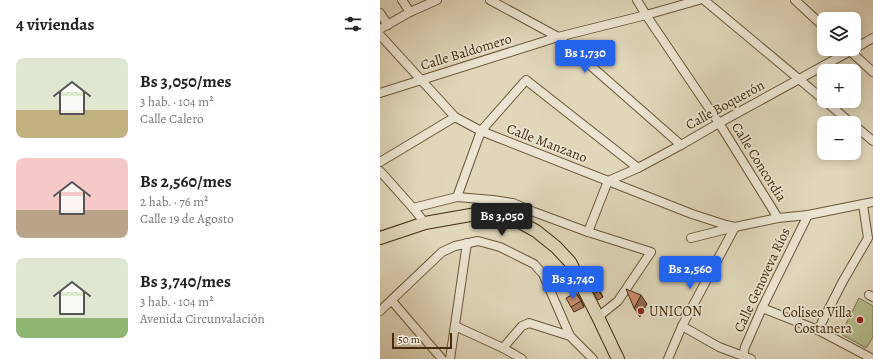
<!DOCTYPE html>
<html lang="es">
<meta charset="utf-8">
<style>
:root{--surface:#fff;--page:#f6f6f6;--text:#222;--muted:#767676;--accent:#2563eb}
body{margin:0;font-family:Alegreya,serif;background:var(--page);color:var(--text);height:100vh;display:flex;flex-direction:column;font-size:15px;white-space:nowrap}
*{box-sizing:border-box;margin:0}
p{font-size:13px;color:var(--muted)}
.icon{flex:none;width:22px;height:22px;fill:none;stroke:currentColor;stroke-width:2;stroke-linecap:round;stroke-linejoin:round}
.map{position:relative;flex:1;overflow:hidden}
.sheet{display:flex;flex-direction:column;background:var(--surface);width:380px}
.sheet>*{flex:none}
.buttons{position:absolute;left:437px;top:12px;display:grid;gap:8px}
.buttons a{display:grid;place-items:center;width:44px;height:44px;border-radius:8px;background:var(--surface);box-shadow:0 2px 10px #0003;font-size:20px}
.scale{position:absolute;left:12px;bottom:10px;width:60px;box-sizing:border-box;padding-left:4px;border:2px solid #432b0b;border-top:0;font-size:11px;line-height:14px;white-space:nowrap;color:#432b0b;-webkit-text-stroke:3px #ebe4d2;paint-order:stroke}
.price{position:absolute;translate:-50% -34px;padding:0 9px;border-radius:4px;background:var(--accent);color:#fff;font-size:13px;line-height:26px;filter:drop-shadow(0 1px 2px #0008)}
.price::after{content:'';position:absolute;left:50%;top:24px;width:12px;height:9px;margin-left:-6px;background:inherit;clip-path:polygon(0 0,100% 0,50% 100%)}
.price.current{background:#222;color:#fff}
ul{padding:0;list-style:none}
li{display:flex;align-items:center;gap:12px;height:100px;padding:0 16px}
li span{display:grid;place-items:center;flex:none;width:112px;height:80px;border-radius:8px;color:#555}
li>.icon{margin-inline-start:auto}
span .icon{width:48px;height:48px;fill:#fffc;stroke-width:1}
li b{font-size:17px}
h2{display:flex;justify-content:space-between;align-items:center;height:48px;padding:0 16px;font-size:17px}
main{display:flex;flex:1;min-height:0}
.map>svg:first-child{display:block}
.green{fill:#b4bd8f;stroke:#7c744d}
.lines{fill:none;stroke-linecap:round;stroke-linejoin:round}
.minor-casing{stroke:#6a5637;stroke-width:10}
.highway-casing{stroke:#432b0b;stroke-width:14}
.minor{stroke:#ebe4d2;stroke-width:8}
.highway{stroke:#e0d6ba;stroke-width:12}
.wall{fill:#af7960;stroke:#432b0b}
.shaded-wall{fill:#8e634e;stroke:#432b0b}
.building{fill:#cb8d70;stroke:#432b0b}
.poi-dot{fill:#8f2418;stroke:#ebe4d2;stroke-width:1.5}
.labels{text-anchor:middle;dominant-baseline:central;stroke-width:3.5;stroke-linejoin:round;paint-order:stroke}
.street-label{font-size:14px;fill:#432b0b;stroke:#ebe4d2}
.poi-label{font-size:14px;fill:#432b0b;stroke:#ebe4d2;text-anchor:start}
</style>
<main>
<section class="sheet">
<h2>4 viviendas<svg class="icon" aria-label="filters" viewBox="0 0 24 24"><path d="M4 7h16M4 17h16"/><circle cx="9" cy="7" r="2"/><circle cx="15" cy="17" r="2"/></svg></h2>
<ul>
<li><span style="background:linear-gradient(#dfe7d0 65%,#c2b280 0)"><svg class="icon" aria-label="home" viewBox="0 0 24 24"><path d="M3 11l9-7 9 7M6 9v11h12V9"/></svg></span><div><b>Bs 3,050/mes</b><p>3 hab. · 104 m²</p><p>Calle Calero</p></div></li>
<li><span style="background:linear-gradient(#f6c9c9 65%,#b9a48a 0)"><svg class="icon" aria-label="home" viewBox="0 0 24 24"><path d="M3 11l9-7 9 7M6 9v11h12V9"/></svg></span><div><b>Bs 2,560/mes</b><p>2 hab. · 76 m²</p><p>Calle 19 de Agosto</p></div></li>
<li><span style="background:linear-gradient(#dfe7d0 75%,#8fb573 0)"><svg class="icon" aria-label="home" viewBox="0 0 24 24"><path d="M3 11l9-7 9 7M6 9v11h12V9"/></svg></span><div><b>Bs 3,740/mes</b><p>3 hab. · 104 m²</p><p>Avenida Circunvalación</p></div></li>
</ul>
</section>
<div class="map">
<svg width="493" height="359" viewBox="0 0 493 359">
<rect width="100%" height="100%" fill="#e0d6ba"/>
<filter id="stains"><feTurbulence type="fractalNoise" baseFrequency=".005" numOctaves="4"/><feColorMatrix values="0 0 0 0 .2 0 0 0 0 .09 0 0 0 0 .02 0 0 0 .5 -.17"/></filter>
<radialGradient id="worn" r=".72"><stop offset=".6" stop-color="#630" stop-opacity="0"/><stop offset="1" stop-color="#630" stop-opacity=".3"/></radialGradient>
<polygon class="green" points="479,298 493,306 493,337 486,348 461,334"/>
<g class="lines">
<defs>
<g id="minor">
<polyline points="22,0 30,12"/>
<polyline points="110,0 178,37 301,145"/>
<polyline points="257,0 266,15 339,123 398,218"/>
<polyline points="324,0 444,100"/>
<polyline points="415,0 444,27"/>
<polyline points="0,13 8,25"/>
<polyline points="0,29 30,12 57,0"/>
<polyline points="0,35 75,117 101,131 312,214 346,225 355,227"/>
<polyline points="468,49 493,72"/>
<polyline points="474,49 493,38"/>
<polyline points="0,93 178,37 266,15 319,0"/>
<polyline points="445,101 471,123"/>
<polyline points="474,125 493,141"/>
<polyline points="0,162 75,117"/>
<polyline points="0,171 33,208 45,223"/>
<polyline points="77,197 101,131 146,80 258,168"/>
<polyline points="33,208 77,197 113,200 133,203 154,212 208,232 271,252 238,301 218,317"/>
<polyline points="208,232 228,181 258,168 301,145 339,123 474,49"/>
<polyline points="311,238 355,227 398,218 428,215 493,202"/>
<polyline points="489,295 493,297"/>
<polyline points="12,301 62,359"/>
<polyline points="382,308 438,330 491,358"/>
<polyline points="0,311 62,252 75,246 98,241 120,247 154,264 163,274 190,336 213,359"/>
<polyline points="75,326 123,348 142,359"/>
<polyline points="302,326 339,347 371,359"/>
<polyline points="438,330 463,281 488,238 483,205"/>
<polyline points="123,348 142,326 149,323 190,336"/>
<polyline points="363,356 365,347 382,308 428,215"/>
<polyline points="70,359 87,243"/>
<polyline points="288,359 302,326 355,227"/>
</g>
<polyline id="highway" points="0,238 45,223 96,214 119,216 136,220 156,231 176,247 190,262 218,317 238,359"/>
</defs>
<use href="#minor" class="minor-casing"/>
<use href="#highway" class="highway-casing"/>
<use href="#minor" class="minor"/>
<use href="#highway" class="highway"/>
</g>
<g class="wall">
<polygon points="215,283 223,297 218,300 214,294"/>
<polygon points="196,293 200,298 204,307 194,312 191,307"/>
</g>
<g class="shaded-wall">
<polygon points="215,283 218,288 223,297 219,291"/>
<polygon points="196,293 200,298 204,307 201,301"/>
<polygon points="261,295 267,304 260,317 254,308"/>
</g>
<g class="building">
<polygon points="215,283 219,291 214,294 209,286"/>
<polygon points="246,289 261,295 254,308"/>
<polygon points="196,293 201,301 191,307 186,298"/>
</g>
<g class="poi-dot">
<circle cx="261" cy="311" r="4"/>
<circle cx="480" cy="320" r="4"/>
</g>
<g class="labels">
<g class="street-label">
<text transform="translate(86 52) rotate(-17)">Calle Baldomero</text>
<text transform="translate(345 105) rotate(-29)">Calle Boquerón</text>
<text transform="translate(167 143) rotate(21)">Calle Manzano</text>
<text transform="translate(379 162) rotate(58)">Calle Concordia</text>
<text transform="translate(382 280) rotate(-65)">Calle Genoveva Ríos</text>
</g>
<g class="poi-label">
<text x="269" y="311">UNICON</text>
<text x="472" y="312" text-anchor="end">Coliseo Villa<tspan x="472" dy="16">Costanera</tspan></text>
</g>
</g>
<rect width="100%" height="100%" filter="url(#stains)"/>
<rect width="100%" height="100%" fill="url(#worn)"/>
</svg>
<div class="buttons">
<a><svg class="icon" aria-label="layers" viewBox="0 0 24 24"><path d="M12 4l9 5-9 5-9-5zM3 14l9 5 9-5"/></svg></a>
<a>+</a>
<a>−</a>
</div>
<div class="scale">50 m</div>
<b class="price" style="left:205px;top:74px">Bs 1,730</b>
<b class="price current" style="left:122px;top:237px">Bs 3,050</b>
<b class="price" style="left:310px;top:290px">Bs 2,560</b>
<b class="price" style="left:193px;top:300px">Bs 3,740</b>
</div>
</main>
